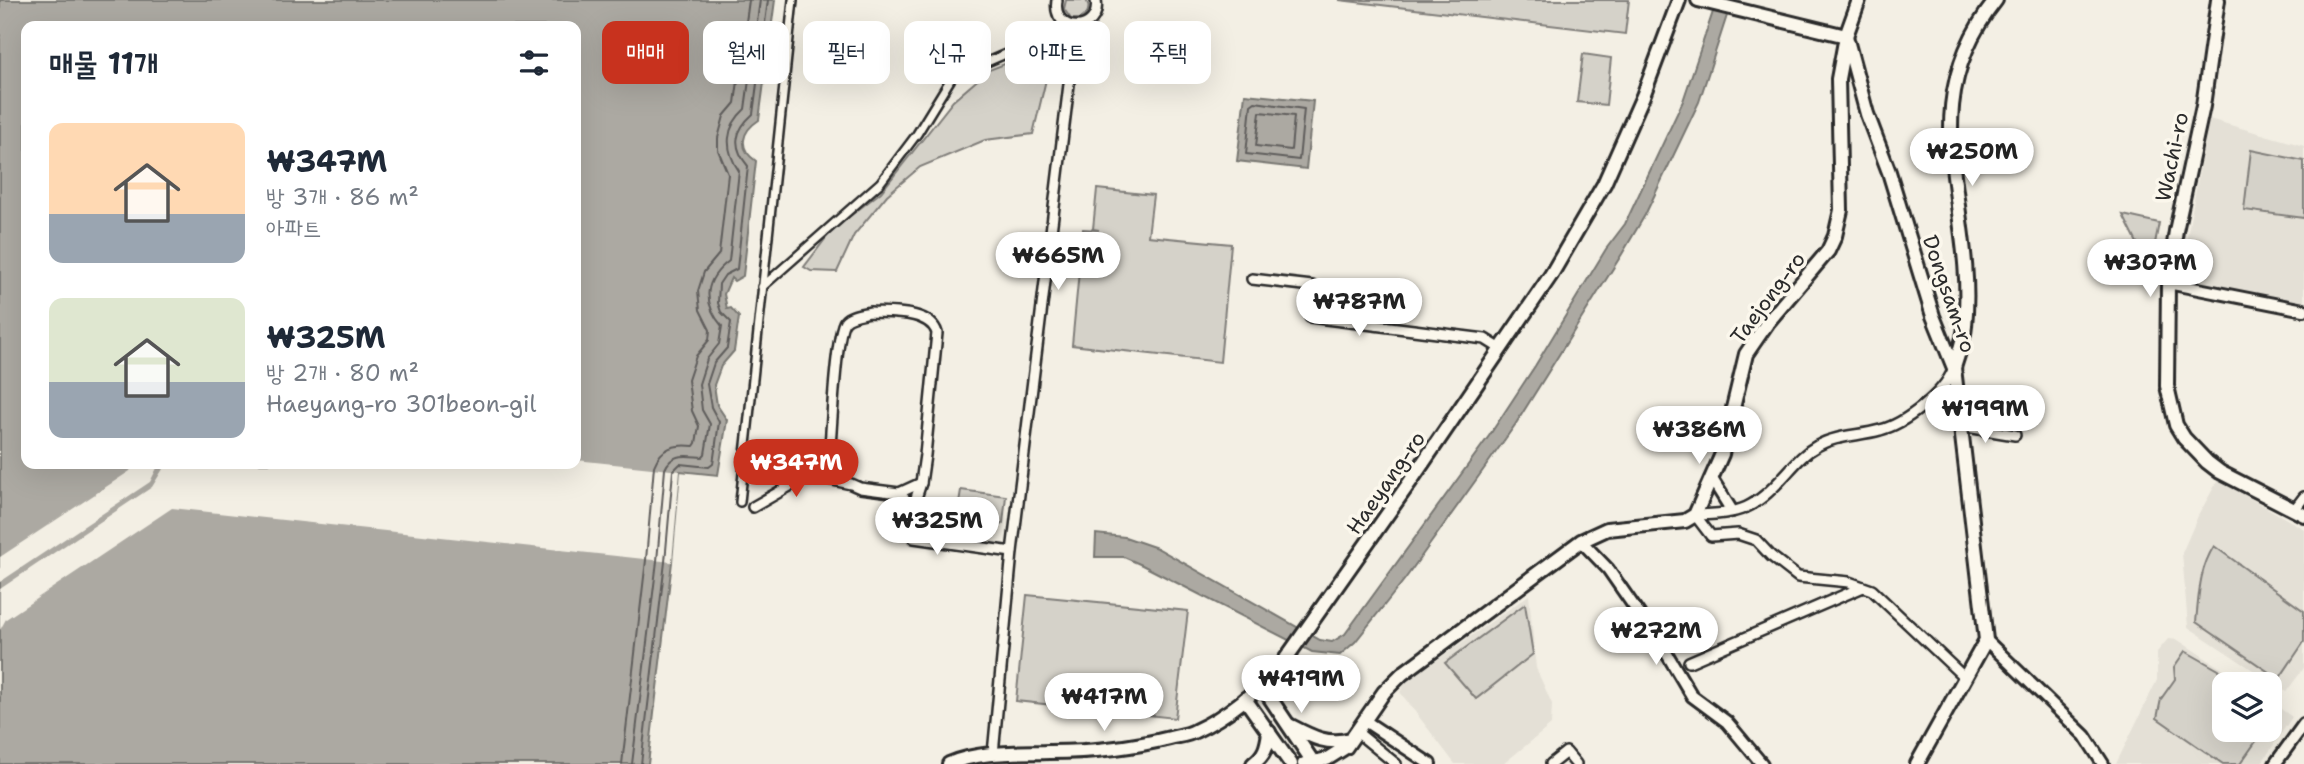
<!DOCTYPE html>
<html lang="ko">
<meta charset="utf-8">
<style>
:root{--surface:#fff;--page:#f2f2f3;--text:#1f2937;--muted:#747a83;--accent:#c8321e}
body{margin:0;font-family:"Shantell Sans","Poor Story",sans-serif;background:var(--page);color:var(--text);height:100vh;display:flex;flex-direction:column;font-size:26px;white-space:nowrap}
*{box-sizing:border-box;margin:0}
p{font-size:23px;color:var(--muted)}
.icon{flex:none;width:38px;height:38px;fill:none;stroke:currentColor;stroke-width:2;stroke-linecap:round;stroke-linejoin:round}
.map{position:relative;flex:1;overflow:hidden}
.details{position:absolute;left:21px;top:21px;width:560px;height:448px;display:flex;flex-direction:column;background:var(--surface);border-radius:14px;box-shadow:0 7px 28px #0002}
.details>*{flex:none}
.guide{position:absolute;left:602px;top:21px;width:665px;height:63px;display:flex;gap:14px}
.tools{position:absolute;left:2212px;top:672px;display:grid;gap:14px}
.tools a{display:grid;place-items:center;width:70px;height:70px;border-radius:14px;background:var(--surface);box-shadow:0 7px 28px #0002;font-size:35px}
.price{position:absolute;translate:-50% -60px;padding:0 16px;border-radius:24px;background:#fff;color:#222;font-size:23px;line-height:46px;filter:drop-shadow(0 2px 4px #0008)}
.price::after{content:'';position:absolute;left:50%;top:42px;width:21px;height:16px;margin-left:-10px;background:inherit;clip-path:polygon(0 0,100% 0,50% 100%)}
.price.selected{background:var(--accent);color:#fff}
ul{padding:0;list-style:none}
li{display:flex;align-items:center;gap:21px;height:175px;padding:0 28px}
li span{display:grid;place-items:center;flex:none;width:196px;height:140px;border-radius:14px;color:#555}
li>.icon{margin-inline-start:auto}
span .icon{width:84px;height:84px;fill:#fffc;stroke-width:1}
li b{font-size:30px}
h2{display:flex;justify-content:space-between;align-items:center;height:84px;padding:0 28px;font-size:30px}
.chip{padding:0 24px;border-radius:14px;background:var(--surface);box-shadow:0 7px 28px #0002;font-size:24px;line-height:63px}
.chip.selected{background:var(--accent);color:#fff}
.map>svg:first-child{display:block}
.built{fill:#e4e0d6}
.green{fill:#d5d2c9;stroke:#807e7a;stroke-width:2}
.water{fill:#aca9a2;stroke:#787772;stroke-width:2;fill-rule:evenodd}
.pier{fill:#f3efe4}
.lines{fill:none;stroke-linecap:round;stroke-linejoin:round}
.shore{stroke:#5f5d5b;stroke-width:2}
.pedestrian-casing{stroke:#2b2b2b;stroke-width:12}
.minor-casing{stroke:#2b2b2b;stroke-width:14}
.tertiary-casing{stroke:#2b2b2b;stroke-width:16}
.secondary-casing{stroke:#2b2b2b;stroke-width:18}
.pedestrian{stroke:#fbf7ec;stroke-width:7}
.minor{stroke:#fbf7ec;stroke-width:9}
.tertiary{stroke:#fbf7ec;stroke-width:10}
.secondary{stroke:#fbf7ec;stroke-width:12}
.labels{text-anchor:middle;dominant-baseline:central;stroke-width:7;stroke-linejoin:round;paint-order:stroke}
.street-label{font-size:21px;fill:#2b2b2b;stroke:#fbf7ec}
</style>
<div class="map">
<svg width="2304" height="764" viewBox="0 0 2304 764">
<rect width="100%" height="100%" fill="#f3efe4"/>
<filter id="ink" filterUnits="userSpaceOnUse"><feTurbulence type="fractalNoise" baseFrequency=".0143" numOctaves="2"/><feDisplacementMap in="SourceGraphic" scale="14" xChannelSelector="R" yChannelSelector="G"/><feConvolveMatrix kernelMatrix="1 2 1 2 8 2 1 2 1" color-interpolation-filters="sRGB"/></filter>
<g filter="url(#ink)">
<g class="built">
<polygon points="2209,119 2304,146 2304,302 2184,280 2180,275"/>
<polygon points="2218,480 2304,529 2304,668 2286,692 2188,627 2182,553 2198,516"/>
<polygon points="1529,595 1536,668 1552,704 1551,725 1503,764 1455,764 1400,692 1406,682"/>
<polygon points="2168,639 2178,640 2245,684 2224,684 2224,730 2270,730 2270,701 2292,717 2261,764 2116,764 2157,680 2157,652"/>
</g>
<g class="green">
<path d="M1066,0H1086C1091,8 1088,15 1080,19H1071L1064,9Z"/>
<polygon points="1339,0 1629,0 1625,34"/>
<polygon points="1038,51 1049,67 1033,134 985,140 920,167 887,195 854,235 837,272 811,271 804,267 832,230 881,192 953,101 989,70"/>
<polygon points="1583,54 1611,58 1606,105 1577,102"/>
<polygon points="2251,150 2304,161 2304,218 2244,210"/>
<polygon points="1097,189 1153,195 1148,236 1231,244 1220,362 1072,345 1083,229 1099,230 1093,229"/>
<polygon points="2123,215 2159,223 2150,269"/>
<polygon points="961,490 1006,496 1003,523 998,527 932,519 934,500 959,503"/>
<path d="M2214,546L2304,611V642L2279,679L2196,622C2199,594 2199,570 2214,546Z"/>
<polygon points="1027,595 1188,611 1175,718 1016,701"/>
<polygon points="1525,604 1533,654 1476,699 1445,663"/>
<polygon points="2185,651 2224,673 2234,684 2224,684 2224,730 2264,730 2240,764 2223,764 2157,718 2161,699 2175,679 2174,667"/>
</g>
<g class="water">
<path d="M0,0H775L759,120C742,131 737,148 756,161L743,276L734,281L731,278L724,294L727,309L731,308L739,317L734,351L721,366L714,385L717,405L727,420L718,475L680,471L672,562L648,764H0ZM26,26H576V464H26Z"/>
<polygon points="1717,0 1732,0 1699,102 1645,215 1622,254 1515,425 1486,466 1405,579 1355,642 1340,655 1312,652 1142,565 1124,557 1095,557 1096,534 1125,537 1157,548 1320,640 1332,642 1345,634 1489,436 1535,366 1606,249 1625,224 1683,101"/>
<polygon points="1245,94 1313,101 1306,169 1237,161"/>
</g>
<g class="pier">
<polygon points="576,460 680,471 672,562 172,508 6,619 0,630 0,589 152,487 166,464 576,464"/>
<polygon points="133,464 159,464 150,482 0,582 0,557 130,471"/>
</g>
<g class="lines">
<g class="shore">
<polygon points="1255,102 1304,109 1299,160 1246,154 1251,105"/>
<polygon points="1260,112 1294,116 1291,150 1256,146"/>
<path d="M622,764L646,560L654,466C661,447 675,444 694,446L696,443L699,426L692,411L688,380L696,356L709,340L710,330L700,310L698,291L704,272L719,254L728,174L718,150V138L724,116L735,103L749,0"/>
<path d="M632,764L657,561L665,469C672,452 687,456 702,457L705,454L710,424L702,410L699,384L707,359L719,344L722,326C702,302 704,280 729,261L739,171C724,149 725,127 745,109L760,0"/>
<path d="M641,764L665,562L673,471L680,464L709,467L713,464L719,422L711,407L707,384L714,363L727,348L731,322L721,312L718,303L719,284L725,275L737,269L748,166C732,147 734,131 753,114L768,0"/>
</g>
<defs>
<g id="pedestrian">
<polyline points="762,287 880,183 917,134 952,77 1029,44 1068,78"/>
<polyline points="740,502 793,0"/>
</g>
<g id="minor">
<path d="M1057,0C1051,35 1102,35 1096,0"/>
<polyline points="1252,279 1312,286 1310,317 1485,339 1501,349"/>
<path d="M870,312C890,313 930,310 937,333L925,455L921,483L913,507L899,493L860,488L851,484L828,479C830,456 835,332 845,321C850,315 862,314 870,312Z"/>
<polyline points="1961,426 2015,435"/>
<polyline points="899,493 921,483"/>
<polyline points="753,507 814,472 829,468"/>
<polyline points="913,507 915,517 914,538 1012,552"/>
<polyline points="2294,510 2304,497"/>
<polyline points="1695,515 1711,536 1738,534 1756,540 1771,556 1798,577 1849,582 1872,590 1965,678"/>
<path d="M1695,515C1741,514 1755,509 1785,475C1795,464 1804,453 1817,446C1836,435 1859,436 1880,430C1905,424 1944,393 1953,370"/>
<polyline points="1689,662 1863,587"/>
<polyline points="1358,733 1396,764"/>
<polyline points="993,754 1012,552 1076,27"/>
<polyline points="1551,764 1566,752 1576,764"/>
</g>
<g id="tertiary">
<polyline points="2168,283 2304,310"/>
<polyline points="1712,479 1732,511"/>
<polyline points="1581,541 1608,569 1667,654 1692,696 1727,722 1762,764"/>
<polyline points="1986,640 2085,736 2103,764"/>
<polyline points="1365,721 1430,764"/>
<polyline points="2275,764 2304,724"/>
</g>
<g id="secondary">
<polyline points="1698,0 1846,36 1867,114 1889,172 1933,316 1954,368 1986,640 1917,764"/>
<polyline points="2218,0 2203,106 2176,231 2168,283 2167,386 2176,425 2184,438 2207,462 2220,472 2304,515"/>
<path d="M1954,368C1958,354 1964,340 1965,326C1977,208 1909,109 1996,0"/>
<polyline points="1262,686 1313,762"/>
<polyline points="1245,699 1291,764"/>
<path d="M1289,725C1310,736 1327,746 1351,739"/>
<path d="M949,764C979,751 1016,753 1049,752C1090,752 1130,748 1170,738C1178,736 1188,735 1195,731C1228,716 1255,692 1280,667L1410,482L1551,275L1604,184L1643,96L1679,0"/>
<path d="M1253,764C1265,755 1267,747 1269,732"/>
<polyline points="1304,764 1327,759 1346,747 1384,692 1402,674 1581,541 1607,529 1685,521 1695,515 1722,454 1746,354 1768,322 1828,251 1835,236 1841,210 1838,79 1846,36 1859,0"/>
</g>
</defs>
<use href="#pedestrian" class="pedestrian-casing"/>
<use href="#minor" class="minor-casing"/>
<use href="#tertiary" class="tertiary-casing"/>
<use href="#secondary" class="secondary-casing"/>
<use href="#pedestrian" class="pedestrian"/>
<use href="#minor" class="minor"/>
<use href="#tertiary" class="tertiary"/>
<use href="#secondary" class="secondary"/>
</g>
</g>
<g class="labels">
<g class="street-label">
<text transform="translate(2172 157) rotate(-78)">Wachi-ro</text>
<text transform="translate(1949 294) rotate(71)">Dongsam-ro</text>
<text transform="translate(1768 298) rotate(-53)">Taejong-ro</text>
<text transform="translate(1386 483) rotate(-55)">Haeyang-ro</text>
</g>
</g>
</svg>
<div class="tools">
<a><svg class="icon" aria-label="layers" viewBox="0 0 24 24"><path d="M12 4l9 5-9 5-9-5zM3 14l9 5 9-5"/></svg></a>
</div>
<b class="price" style="left:1972px;top:188px">₩250M</b>
<b class="price" style="left:1058px;top:292px">₩665M</b>
<b class="price" style="left:2150px;top:299px">₩307M</b>
<b class="price" style="left:1359px;top:338px">₩787M</b>
<b class="price" style="left:1985px;top:445px">₩199M</b>
<b class="price" style="left:1699px;top:466px">₩386M</b>
<b class="price selected" style="left:796px;top:499px">₩347M</b>
<b class="price" style="left:937px;top:557px">₩325M</b>
<b class="price" style="left:1656px;top:667px">₩272M</b>
<b class="price" style="left:1301px;top:715px">₩419M</b>
<b class="price" style="left:1104px;top:733px">₩417M</b>
<div class="guide">
<a class="chip selected">매매</a>
<a class="chip">월세</a>
<a class="chip">필터</a>
<a class="chip">신규</a>
<a class="chip">아파트</a>
<a class="chip">주택</a>
</div>
<section class="details">
<h2>매물 11개<svg class="icon" aria-label="filters" viewBox="0 0 24 24"><path d="M4 7h16M4 17h16"/><circle cx="9" cy="7" r="2"/><circle cx="15" cy="17" r="2"/></svg></h2>
<ul>
<li><span style="background:linear-gradient(#ffd9b3 65%,#9aa5b1 0)"><svg class="icon" aria-label="home" viewBox="0 0 24 24"><path d="M3 11l9-7 9 7M6 9v11h12V9"/></svg></span><div><b>₩347M</b><p>방 3개 · 86 m²</p><p>아파트</p></div></li>
<li><span style="background:linear-gradient(#dfe7d0 60%,#9aa5b1 0)"><svg class="icon" aria-label="home" viewBox="0 0 24 24"><path d="M3 11l9-7 9 7M6 9v11h12V9"/></svg></span><div><b>₩325M</b><p>방 2개 · 80 m²</p><p>Haeyang-ro 301beon-gil</p></div></li>
</ul>
</section>
</div>
